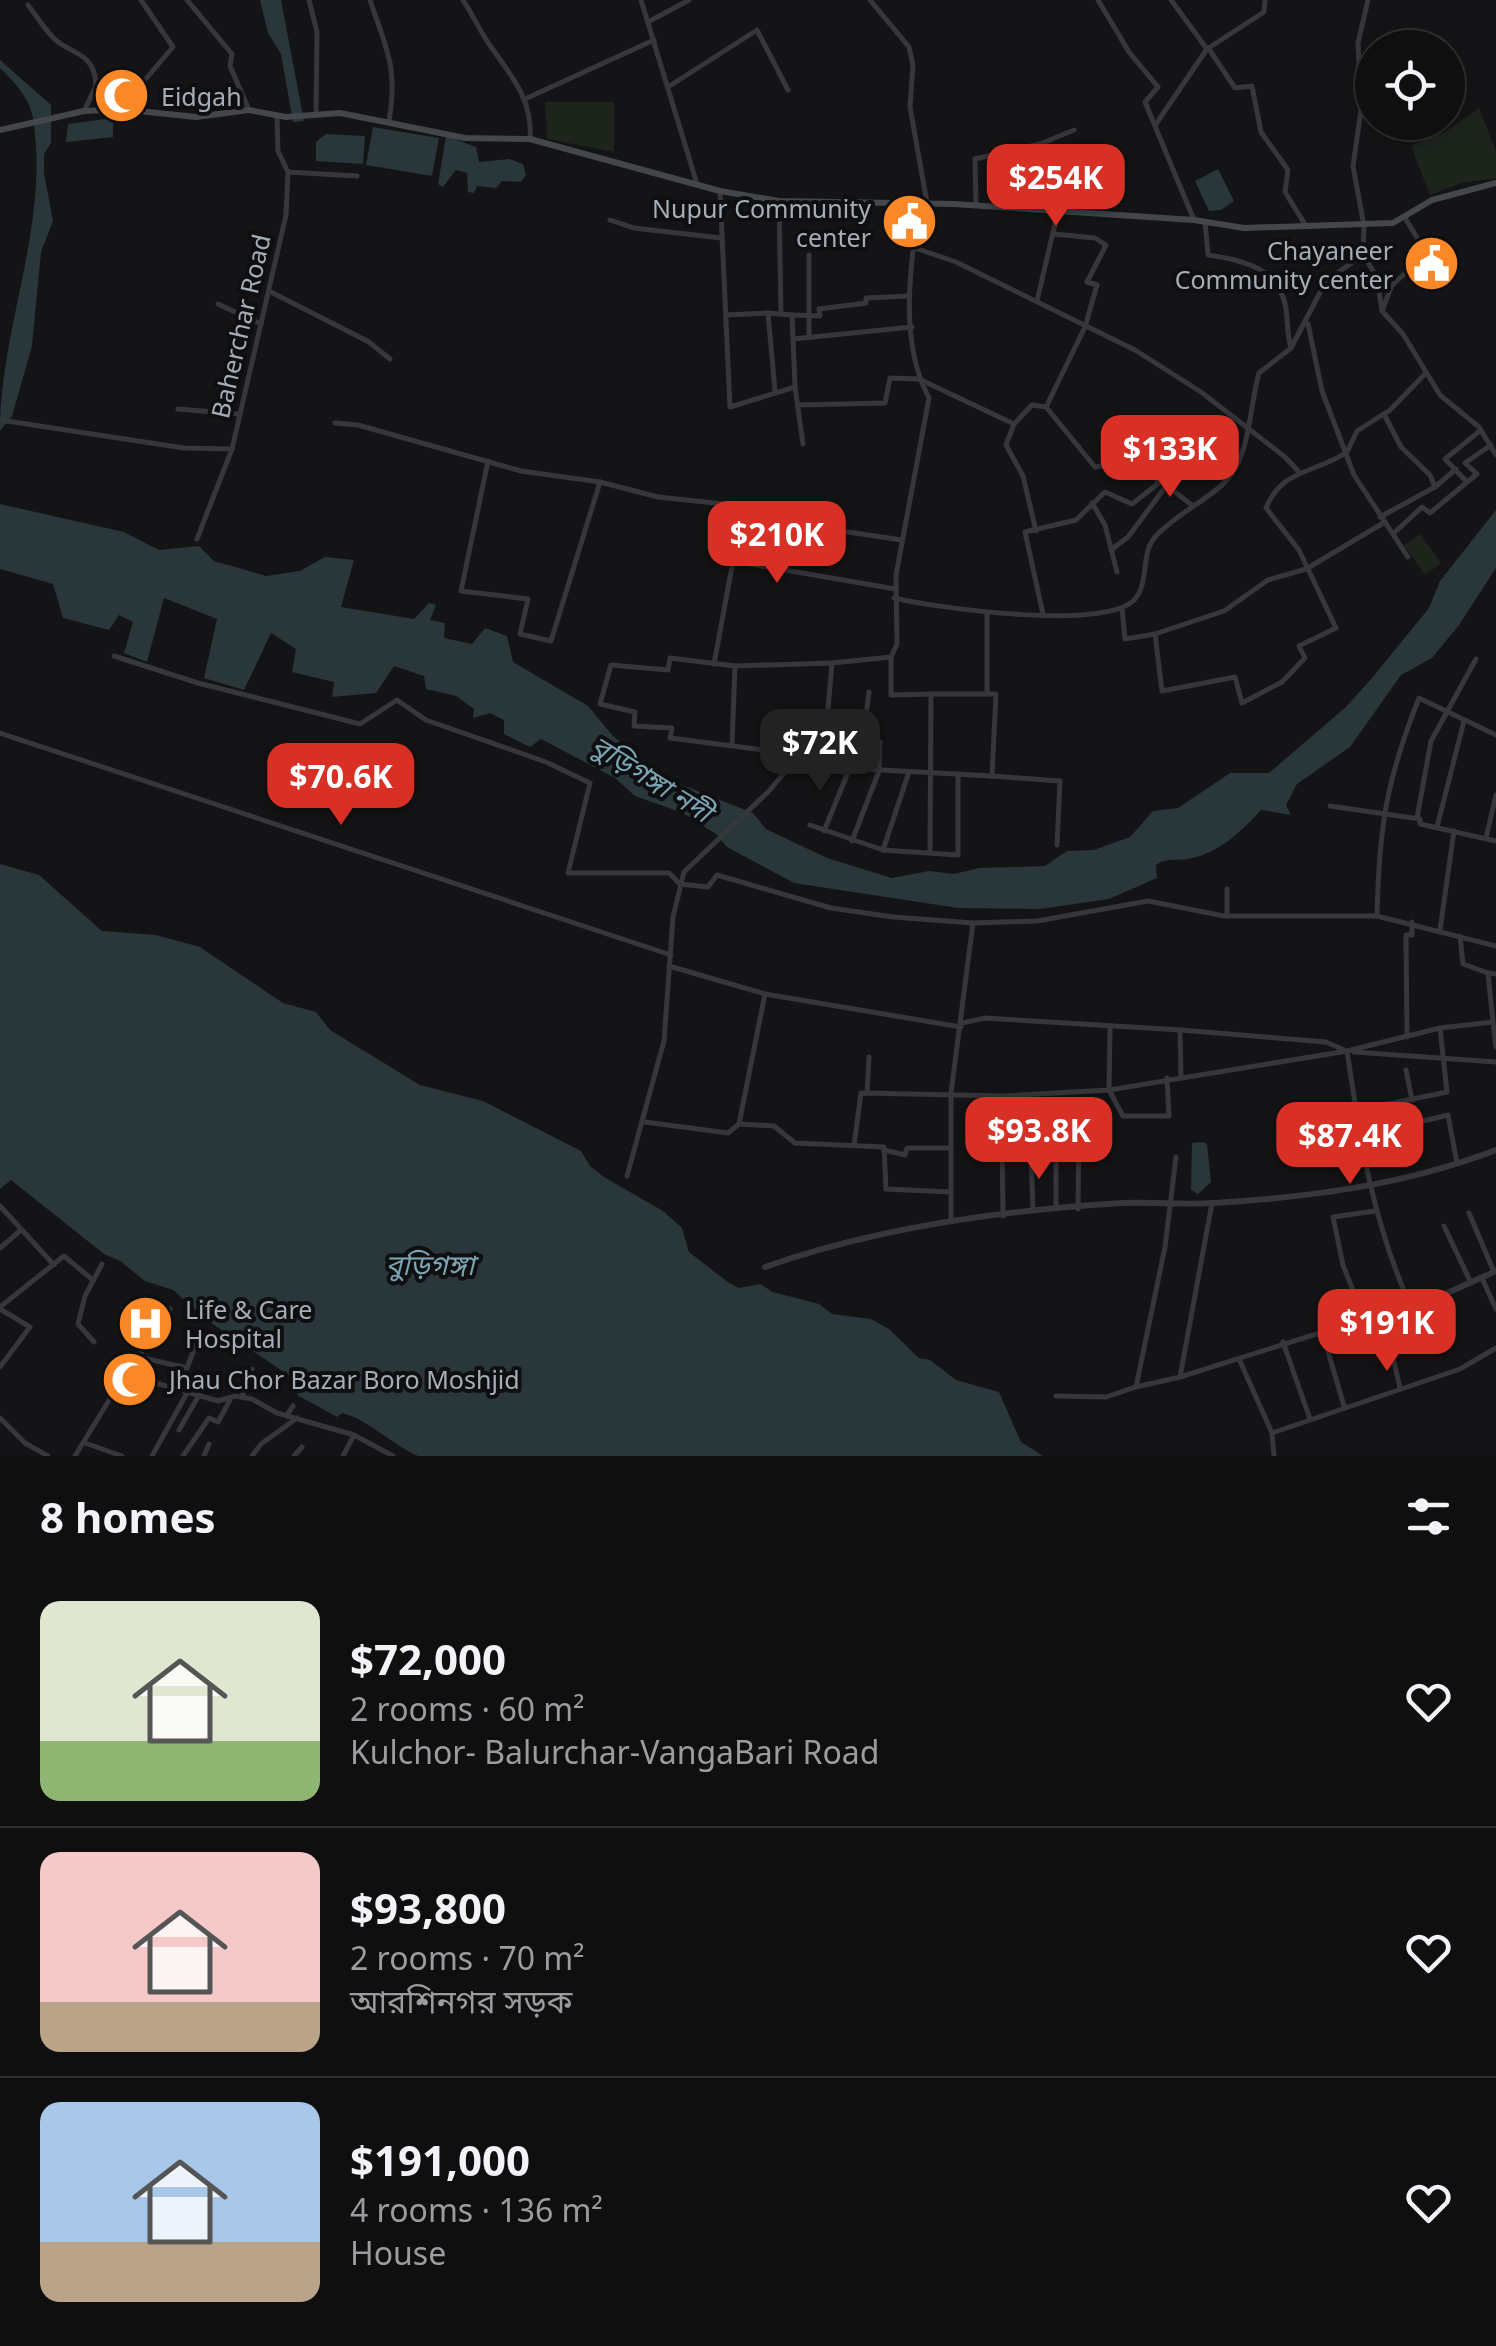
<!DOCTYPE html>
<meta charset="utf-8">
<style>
:root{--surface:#0f0f10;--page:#181819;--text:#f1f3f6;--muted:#9b9c9f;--line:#2f2f30;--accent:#d93025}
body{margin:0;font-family:"Noto Sans","Noto Sans Bengali",sans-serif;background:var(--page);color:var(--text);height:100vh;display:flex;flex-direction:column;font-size:38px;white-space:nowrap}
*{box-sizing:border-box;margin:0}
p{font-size:32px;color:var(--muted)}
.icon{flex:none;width:55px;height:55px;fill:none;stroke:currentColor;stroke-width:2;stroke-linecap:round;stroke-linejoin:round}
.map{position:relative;height:1456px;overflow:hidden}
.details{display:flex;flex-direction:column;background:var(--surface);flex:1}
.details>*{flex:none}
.tools{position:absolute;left:1355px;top:30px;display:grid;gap:20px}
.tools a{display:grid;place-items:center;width:110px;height:110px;border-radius:50%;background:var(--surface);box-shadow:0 5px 15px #0003,0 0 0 2px var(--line);font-size:50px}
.price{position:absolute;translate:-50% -85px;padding:0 22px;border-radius:20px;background:var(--accent);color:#fff;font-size:32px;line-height:65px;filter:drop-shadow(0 2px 5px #0008)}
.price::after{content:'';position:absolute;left:50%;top:60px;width:30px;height:22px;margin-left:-15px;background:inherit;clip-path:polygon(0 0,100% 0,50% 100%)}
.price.on{background:#222;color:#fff}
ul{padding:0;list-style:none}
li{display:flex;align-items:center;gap:30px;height:250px;padding:0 40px}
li+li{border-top:2px solid var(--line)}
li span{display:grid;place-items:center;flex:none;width:280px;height:200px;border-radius:20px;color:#555}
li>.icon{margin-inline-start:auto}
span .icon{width:120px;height:120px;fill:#fffc;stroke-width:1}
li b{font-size:42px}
h2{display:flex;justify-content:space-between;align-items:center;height:120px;padding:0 40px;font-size:42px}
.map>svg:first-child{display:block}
.green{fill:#1c241c}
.water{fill:#29363a}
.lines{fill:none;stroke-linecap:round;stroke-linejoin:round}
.minor{stroke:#35373b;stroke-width:5}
.tertiary{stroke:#35373b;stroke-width:6}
.secondary{stroke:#43464b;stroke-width:6}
.labels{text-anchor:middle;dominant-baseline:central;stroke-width:8;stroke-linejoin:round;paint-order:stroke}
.poi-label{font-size:25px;fill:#a5aeb7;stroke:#0f0f11;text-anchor:start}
.street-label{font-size:25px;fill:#a5aeb7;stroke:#0f0f11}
.water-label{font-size:28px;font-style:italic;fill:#7aa5b4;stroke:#0f0f11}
</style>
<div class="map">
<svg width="1496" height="1456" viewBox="0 0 1496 1456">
<rect width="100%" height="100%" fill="#141416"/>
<g class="green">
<polygon points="545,102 614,102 614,152 547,139"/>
<polygon points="1479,108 1496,151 1496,178 1462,183 1430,195 1411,146 1445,132"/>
<polygon points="1420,534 1441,563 1425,575 1404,545"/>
</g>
<g class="water">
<polygon points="260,0 281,0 304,121 293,122 281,54 268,33"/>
<path d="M0,60L51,105V143L44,154V173L53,221L41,252L32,346L12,416L0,431C0,327 50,225 33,118C30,99 14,81 0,68Z"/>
<polygon points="113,118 113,137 66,142 68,124"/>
<polygon points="373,127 439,138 432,176 366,165"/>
<polygon points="326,134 365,136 363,164 316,161 316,142"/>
<polygon points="446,136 476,147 479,162 509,159 523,164 526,175 521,182 502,181 496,188 477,186 474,193 468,192 467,173 456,170 443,187 438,184"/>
<polygon points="1218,169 1234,201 1221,210 1209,211 1195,181"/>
<path d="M0,504L124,532L159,550L199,546L214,561L266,576L300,571L325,557L354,560L341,607L414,619L429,603L436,605L430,620L445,623L444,638L472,644L485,628L507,636L513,662L588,706L613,736L665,778L753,813L766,829L827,858L892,878L929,871L954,874L979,868L1045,866L1067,851L1094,850L1130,837L1153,811L1178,808L1230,773H1269L1346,707L1372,678L1429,608L1440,581L1496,510V568L1459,625L1432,658L1401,675L1350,747L1297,784L1286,805L1291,815L1261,810C1242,831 1217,855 1187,859C1173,861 1169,857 1156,865L1157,878L1109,899L1040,909L958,908L794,883L727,847L716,834L683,813L635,796L615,778L541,739L530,747L504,734V720L490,713L473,718L474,709L456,696L426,689L424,676L394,666L376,693L332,697L334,682L292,672L296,649L271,633L244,690L204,678L217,619L164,598L147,662L124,653L133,622L119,615L109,630L63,618L53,584L0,569Z"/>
<path d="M0,864L39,875L102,931L156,935L200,947L283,1003L316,1012L330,1030L420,1085L483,1101L581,1151L590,1166L604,1177L663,1211L682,1228L689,1252L729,1283L739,1288L760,1284L773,1292L819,1304L832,1314L871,1319L889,1329L919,1358L930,1360L956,1380L999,1392L1021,1442L1043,1456H418C391,1444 369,1420 342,1413L337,1417L297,1395L303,1385L207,1320L173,1290L145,1281L120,1261L104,1254L11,1180L0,1189Z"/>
<polygon points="1203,1142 1207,1144 1211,1182 1198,1194 1191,1190 1192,1143"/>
</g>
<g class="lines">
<g class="minor">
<polyline points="187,0 232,54 230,66 249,110"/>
<polyline points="309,0 317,32 316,115"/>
<path d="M370,0C387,51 398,67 389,121"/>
<path d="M463,0C473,15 481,33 491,47C512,76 533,101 530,139"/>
<polyline points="641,0 697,184"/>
<polyline points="870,0 909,47 913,65 910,107 927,203"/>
<polyline points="1098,0 1129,52 1158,87 1145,102 1194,220"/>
<polyline points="1171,0 1207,49"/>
<path d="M28,5C37,16 49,37 61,44C80,56 95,57 96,86L84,111"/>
<polyline points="648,22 689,0"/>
<polyline points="1209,49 1235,88 1252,86 1261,132 1288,170 1285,192 1306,226"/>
<polyline points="668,87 757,30 788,90"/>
<polyline points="525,99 654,40"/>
<polyline points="130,109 138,88 173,47 141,0"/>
<polyline points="1156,124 1207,49 1264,12 1265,0"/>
<polyline points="288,172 357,176"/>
<polyline points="720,191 730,407 795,387 803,444"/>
<polyline points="779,201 781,314 792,315 793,339"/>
<polyline points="976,205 975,159 1040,144 1074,130"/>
<polyline points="610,220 634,228 721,238"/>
<path d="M1205,222L1208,255C1243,260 1280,268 1286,309C1288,323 1287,335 1291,348"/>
<polyline points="915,248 956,262 1135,350 1201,392 1285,457 1298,471"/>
<polyline points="809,255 809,337"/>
<polyline points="1363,255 1377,277 1382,311 1403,334 1440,395 1479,427 1496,455"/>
<polyline points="269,291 369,342 390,359"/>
<polyline points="1037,301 1058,211 1040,144"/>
<polyline points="218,304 261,324"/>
<polyline points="1382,311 1392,285 1427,254 1405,218"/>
<polyline points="726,315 768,313"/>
<polyline points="792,315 820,316 819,309 866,303 866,298 909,296"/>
<polyline points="1308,324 1322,391 1354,475 1408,557"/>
<polyline points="795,386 793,339 912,327"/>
<polyline points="775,391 768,313 781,314"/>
<path d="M798,405L885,403L890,378L919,379L1014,424L1032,405L1046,407L1095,467C1138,458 1160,481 1193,506"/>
<polyline points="1046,407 1085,327 1097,285 1087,282 1106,245 1095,238 1054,234"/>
<polyline points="178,409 239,414"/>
<polyline points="1384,414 1401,447 1430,475 1435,487"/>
<polyline points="0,420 184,448 232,449"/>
<polyline points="335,423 358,425 521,471 600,482 658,497 724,504 821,528 902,540"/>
<polyline points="1014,424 1006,445 1023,476 1036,531"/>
<polyline points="488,461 461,591 528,599 520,634 551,641 600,482"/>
<polyline points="1467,482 1445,459 1481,430"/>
<polyline points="1092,503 1105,525 1117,572"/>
<polyline points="1380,517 1435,487 1456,469"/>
<polyline points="1393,534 1422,507 1430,513 1477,474 1465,463 1491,445"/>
<polyline points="197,539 232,449 286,215 288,172 278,151 277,117"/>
<polyline points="1111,550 1128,537 1166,486"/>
<path d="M894,598C937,608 1103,631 1134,600C1150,583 1140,554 1155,537C1174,516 1200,504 1221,486C1251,461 1249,407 1259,373L1291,348L1326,281L1363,255L1364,226L1353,166L1361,110L1358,43L1368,0"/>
<polyline points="1122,608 1125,639 1155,634 1224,611 1268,580 1306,569 1385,522"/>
<polyline points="1043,614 1025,532 1076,520 1105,492 1132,504 1160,482"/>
<path d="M1155,634L1162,691L1235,677L1242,703L1282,682L1305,658L1299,646L1336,628L1299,550L1266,508C1282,468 1317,473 1347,452L1357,431L1390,410L1426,373"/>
<polyline points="114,656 198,683 360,724 397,700 426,720 546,762 590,783 568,873 669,873 680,884 708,887 717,875 831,908 893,917 973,923 1037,921 1148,901 1224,916 1377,916 1496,946"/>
<polyline points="891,657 891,695 931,694 930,852"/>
<polyline points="714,664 733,561 895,589"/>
<polyline points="735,666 670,658 668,670 611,665 600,704 635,712 634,726 672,728 670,738 796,754"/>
<polyline points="931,694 987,694 987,615"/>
<polyline points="0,733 671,955"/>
<polyline points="732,745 735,666 832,663"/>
<polyline points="791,765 992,776 996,694 987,694"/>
<polyline points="992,776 1060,781 1057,845"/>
<polyline points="1330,806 1420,819 1420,824 1496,841"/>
<polyline points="1417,818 1431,741 1476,659"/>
<polyline points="810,825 883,850 909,772"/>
<polyline points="1437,827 1464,721"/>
<polyline points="824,831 849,770"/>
<polyline points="1486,838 1496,795"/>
<polyline points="852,841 879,771 880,742 863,741 869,692"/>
<polyline points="883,850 958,855 958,775"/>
<polyline points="1227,916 1227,889"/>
<path d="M1377,916C1379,828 1386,781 1419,698L1496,735"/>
<polyline points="1440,930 1454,831"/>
<polyline points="1460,936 1463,964 1488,973"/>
<polyline points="669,966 765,994 961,1027"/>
<polyline points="1493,1022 1496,1047"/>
<polyline points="962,1023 985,1018 1180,1030 1181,1077"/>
<polyline points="1110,1028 1109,1090 1123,1116 1169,1116 1167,1078"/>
<polyline points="1180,1030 1326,1042 1344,1050"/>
<polyline points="1407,1037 1406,935 1412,935 1412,922"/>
<path d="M1347,1051C1361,1144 1372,1220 1411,1307"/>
<polyline points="1354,1052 1496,1062"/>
<polyline points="1406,1070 1412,1100"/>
<polyline points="867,1093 869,1057"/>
<polyline points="1354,1111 1447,1092 1440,1028"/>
<polyline points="645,1122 728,1133 739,1124 774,1126 795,1143 884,1147 886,1189 950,1192"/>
<polyline points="739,1124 765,994"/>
<polyline points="1030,1128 1033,1210"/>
<polyline points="1358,1137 1448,1115 1457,1163"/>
<polyline points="1002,1140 1003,1216"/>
<polyline points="854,1145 861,1093 1005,1096 1109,1090 1347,1051 1440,1028 1493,1022 1488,973 1496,974"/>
<polyline points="884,1150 905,1155 907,1148 949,1148"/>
<polyline points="1056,1152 1056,1209"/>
<polyline points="1176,1157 1165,1247 1136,1387 1180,1377 1212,1203"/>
<path d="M627,1176L664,1041L673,917L684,872L768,792L791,765L805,728L822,727L827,721L832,663L891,657L897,644L896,575L929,398C898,340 911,266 919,204"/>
<polyline points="0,1206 54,1265"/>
<polyline points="1078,1209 1079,1124"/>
<polyline points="1469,1213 1494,1272"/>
<polyline points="951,1221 951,1093 973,923"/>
<polyline points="1444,1226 1471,1283"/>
<polyline points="0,1248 21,1230"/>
<polyline points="1482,1278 1496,1309"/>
<polyline points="0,1307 64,1256 93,1280"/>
<polyline points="0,1309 30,1327 0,1367"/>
<polyline points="1383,1314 1400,1388"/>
<polyline points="1322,1331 1344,1406"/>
<polyline points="94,1342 78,1324 85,1296 102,1264"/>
<polyline points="1283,1342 1310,1419"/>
<polyline points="139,1357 187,1368 200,1334"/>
<polyline points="1239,1359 1272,1433"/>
<polyline points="126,1375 170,1309"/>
<polyline points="1180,1377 1364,1319 1343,1265 1333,1217 1375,1211"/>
<polyline points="1056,1396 1106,1397 1136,1387"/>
<polyline points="242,1397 252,1369"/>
<polyline points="287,1415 293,1406"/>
<polyline points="0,1418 25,1443 48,1456"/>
<polyline points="179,1430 199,1395"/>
<polyline points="85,1443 122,1456"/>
<polyline points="75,1456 125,1374 218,1401 235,1396 252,1399 277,1413 354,1435 393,1456"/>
<polyline points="152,1456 187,1393"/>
<polyline points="183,1456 209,1418 218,1422 230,1400"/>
<polyline points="204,1456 209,1444"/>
<polyline points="252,1456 261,1444 297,1418"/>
<polyline points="294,1456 302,1447"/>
<polyline points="343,1456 354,1435"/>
<polyline points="1274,1456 1272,1433 1460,1369 1496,1348"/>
</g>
<g class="tertiary">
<path d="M765,1267C878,1227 1004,1210 1123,1203C1153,1202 1184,1205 1214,1203C1311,1197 1404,1185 1496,1150"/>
<polyline points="1364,1319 1423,1304 1496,1271"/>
</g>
<polyline class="secondary" points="0,130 84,111 119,109 196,117 249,110 286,117 340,113 465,138 530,139 720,191 779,201 954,204 1194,220 1244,228 1393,223 1432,200 1496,183"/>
</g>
<defs>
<symbol id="mosque-disc" viewBox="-11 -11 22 22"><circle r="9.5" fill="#fb8827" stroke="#0f0f11"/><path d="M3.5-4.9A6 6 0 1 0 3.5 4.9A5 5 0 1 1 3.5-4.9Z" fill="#fff"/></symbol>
<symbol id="civic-disc" viewBox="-11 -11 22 22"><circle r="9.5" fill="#fb8827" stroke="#0f0f11"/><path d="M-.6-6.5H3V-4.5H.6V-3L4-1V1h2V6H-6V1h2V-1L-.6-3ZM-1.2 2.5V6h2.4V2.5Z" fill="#fff"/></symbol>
<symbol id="hospital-disc" viewBox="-11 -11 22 22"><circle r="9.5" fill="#fb8827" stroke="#0f0f11"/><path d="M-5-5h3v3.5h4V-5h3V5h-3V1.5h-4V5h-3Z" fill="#fff"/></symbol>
</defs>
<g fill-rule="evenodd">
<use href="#mosque-disc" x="90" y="64" width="63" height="63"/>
<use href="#civic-disc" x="878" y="190" width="63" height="63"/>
<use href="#civic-disc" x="1400" y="232" width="63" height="63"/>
<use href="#hospital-disc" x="114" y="1292" width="63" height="63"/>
<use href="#mosque-disc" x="98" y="1348" width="63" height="63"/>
</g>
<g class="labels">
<g class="poi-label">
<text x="161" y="96">Eidgah</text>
<text x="871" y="208" text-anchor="end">Nupur Community<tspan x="871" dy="29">center</tspan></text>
<text x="1393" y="250" text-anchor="end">Chayaneer<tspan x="1393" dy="29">Community center</tspan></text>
<text x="185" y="1309">Life &amp; Care<tspan x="185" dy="29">Hospital</tspan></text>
<text x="169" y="1379">Jhau Chor Bazar Boro Moshjid</text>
</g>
<g class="street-label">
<text transform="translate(240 326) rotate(-77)">Baherchar Road</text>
</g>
<g class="water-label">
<text transform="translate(652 778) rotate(32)">বুড়িগঙ্গা নদী</text>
<text x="430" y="1264">বুড়িগঙ্গা</text>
</g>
</g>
</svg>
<div class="tools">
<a><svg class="icon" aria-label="locate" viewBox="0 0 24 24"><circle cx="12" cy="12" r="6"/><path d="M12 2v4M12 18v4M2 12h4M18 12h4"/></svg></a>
</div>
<b class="price" style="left:1056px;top:229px">$254K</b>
<b class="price" style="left:1170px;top:500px">$133K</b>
<b class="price" style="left:777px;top:586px">$210K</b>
<b class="price on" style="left:820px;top:794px">$72K</b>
<b class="price" style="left:341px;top:828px">$70.6K</b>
<b class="price" style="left:1039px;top:1182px">$93.8K</b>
<b class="price" style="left:1350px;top:1187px">$87.4K</b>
<b class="price" style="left:1387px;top:1374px">$191K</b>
</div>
<section class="details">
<h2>8 homes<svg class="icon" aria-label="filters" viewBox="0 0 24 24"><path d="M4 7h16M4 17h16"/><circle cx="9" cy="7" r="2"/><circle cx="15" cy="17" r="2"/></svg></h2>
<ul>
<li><span style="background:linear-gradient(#dfe7d0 70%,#8fb573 0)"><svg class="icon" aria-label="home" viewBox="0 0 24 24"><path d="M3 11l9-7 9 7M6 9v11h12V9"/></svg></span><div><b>$72,000</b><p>2 rooms · 60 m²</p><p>Kulchor- Balurchar-VangaBari Road</p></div><svg class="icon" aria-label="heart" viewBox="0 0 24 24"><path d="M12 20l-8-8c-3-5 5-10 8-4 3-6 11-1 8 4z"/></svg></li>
<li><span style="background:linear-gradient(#f6c9c9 75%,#b9a48a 0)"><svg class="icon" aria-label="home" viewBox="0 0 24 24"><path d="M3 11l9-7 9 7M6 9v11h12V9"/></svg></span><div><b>$93,800</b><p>2 rooms · 70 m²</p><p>আরশিনগর সড়ক</p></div><svg class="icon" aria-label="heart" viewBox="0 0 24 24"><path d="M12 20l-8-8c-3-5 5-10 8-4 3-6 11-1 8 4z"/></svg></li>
<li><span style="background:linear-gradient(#a9c7e8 70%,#b9a48a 0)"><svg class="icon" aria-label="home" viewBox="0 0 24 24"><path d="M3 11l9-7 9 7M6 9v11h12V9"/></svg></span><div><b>$191,000</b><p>4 rooms · 136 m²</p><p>House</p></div><svg class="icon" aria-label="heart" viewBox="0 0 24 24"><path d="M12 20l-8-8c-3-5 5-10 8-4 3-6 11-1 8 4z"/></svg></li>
</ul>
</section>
